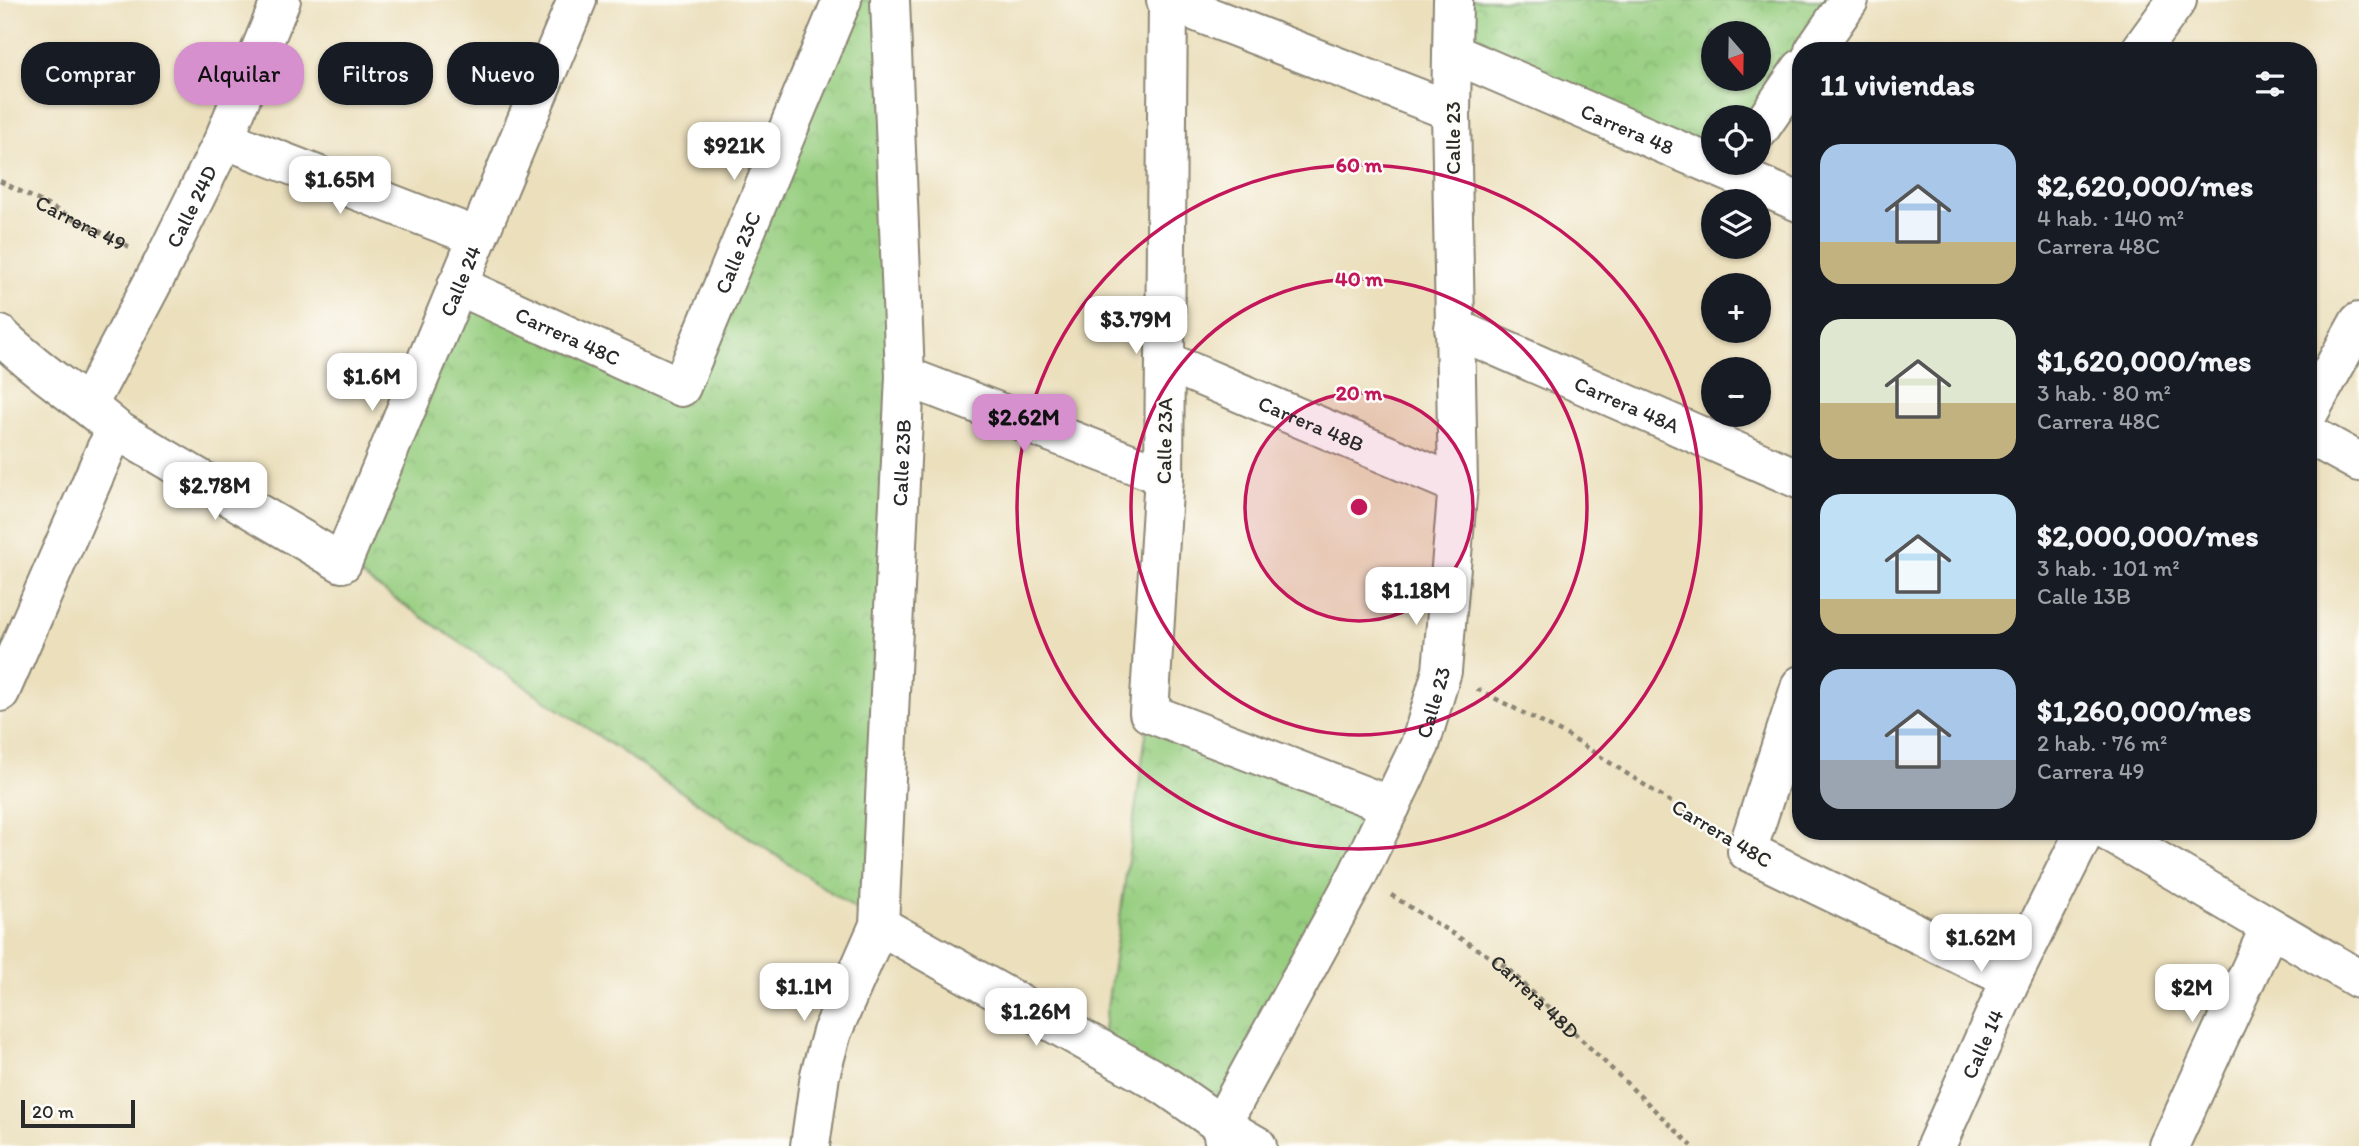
<!DOCTYPE html>
<html lang="es">
<meta charset="utf-8">
<style>
:root{--surface:#171b24;--page:#20242c;--text:#f1f3f6;--muted:#9ea1a6;--accent:#d690ce}
body{margin:0;font-family:Itim,sans-serif;background:var(--page);color:var(--text);height:100vh;display:flex;flex-direction:column;font-size:26px;white-space:nowrap}
*{box-sizing:border-box;margin:0}
p{font-size:23px;color:var(--muted)}
.icon{flex:none;width:38px;height:38px;fill:none;stroke:currentColor;stroke-width:2;stroke-linecap:round;stroke-linejoin:round}
.map{position:relative;flex:1;overflow:hidden}
.drawer{position:absolute;left:1792px;top:42px;width:525px;height:798px;display:flex;flex-direction:column;background:var(--surface);border-radius:28px;box-shadow:0 2px 5px #0004}
.drawer>*{flex:none}
.guide{position:absolute;left:21px;top:42px;width:665px;height:63px;display:flex;gap:14px}
.needle{width:46px;rotate:160deg}
.tools{position:absolute;left:1701px;top:21px;display:grid;gap:14px}
.tools a{display:grid;place-items:center;width:70px;height:70px;border-radius:50%;background:var(--surface);box-shadow:0 2px 5px #0004;font-size:35px}
.scale{position:absolute;left:21px;bottom:18px;width:114px;box-sizing:border-box;padding-left:7px;border:4px solid #2b2b2b;border-top:0;font-size:19px;line-height:24px;white-space:nowrap;color:#2b2b2b;-webkit-text-stroke:5px #fdfcf7;paint-order:stroke}
.price{position:absolute;translate:-50% -60px;padding:0 16px;border-radius:14px;background:#fff;color:#222;font-size:23px;line-height:46px;filter:drop-shadow(0 2px 4px #0008)}
.price::after{content:'';position:absolute;left:50%;top:42px;width:21px;height:16px;margin-left:-10px;background:inherit;clip-path:polygon(0 0,100% 0,50% 100%)}
.price.active{background:var(--accent);color:#111}
ul{padding:0;list-style:none}
li{display:flex;align-items:center;gap:21px;height:175px;padding:0 28px}
li span{display:grid;place-items:center;flex:none;width:196px;height:140px;border-radius:21px;color:#555}
li>.icon{margin-inline-start:auto}
span .icon{width:84px;height:84px;fill:#fffc;stroke-width:1}
li b{font-size:30px}
h2{display:flex;justify-content:space-between;align-items:center;height:84px;padding:0 28px;font-size:30px}
.tag{padding:0 24px;border-radius:28px;background:var(--surface);box-shadow:0 2px 5px #0004;font-size:24px;line-height:63px}
.tag.active{background:var(--accent);color:#111}
.map>svg:first-child{display:block}
.park{fill:url(#park-crowns);stroke:#617c56;stroke-width:2;fill-rule:evenodd}
.lines{fill:none;stroke-linecap:round;stroke-linejoin:round}
.minor-casing{stroke:#8b8574;stroke-width:42}
.path{stroke:#8b8574;stroke-width:4.5;stroke-dasharray:5 5;stroke-linecap:butt}
.minor{stroke:#fff;stroke-width:38}
.ring{fill:none;stroke:#c2185b;stroke-width:3.5}
.labels{text-anchor:middle;dominant-baseline:central;stroke-width:5;stroke-linejoin:round;paint-order:stroke}
.street-label{font-size:21px;fill:#2b2b2b;stroke:#fdfcf7}
.centre{fill:#c2185b;stroke:#fdfcf7;stroke-width:3.5}
.ring-label{font-size:21px;text-anchor:middle;font-weight:bold;fill:#c2185b;stroke:#fdfcf7;stroke-width:5;stroke-linejoin:round;paint-order:stroke}
</style>
<div class="map">
<svg width="2359" height="1146" viewBox="0 0 2359 1146">
<defs>
<pattern id="park-crowns" width="20" height="18" patternUnits="userSpaceOnUse" patternTransform="scale(1.75)"><rect width="20" height="18" fill="#97ce80"/><path d="M2 6a3 3 0 1 1 6 0M12 15a3 3 0 1 1 6 0" fill="none" stroke="#82b16f"/></pattern>
</defs>
<rect width="100%" height="100%" fill="#fdfcf7"/>
<filter id="ink" filterUnits="userSpaceOnUse"><feTurbulence type="fractalNoise" baseFrequency=".0143" numOctaves="2"/><feDisplacementMap in="SourceGraphic" scale="14" xChannelSelector="R" yChannelSelector="G"/><feConvolveMatrix kernelMatrix="1 2 1 2 8 2 1 2 1" color-interpolation-filters="sRGB"/></filter>
<filter id="wash" filterUnits="userSpaceOnUse"><feTurbulence type="fractalNoise" baseFrequency=".00686" numOctaves="4" result="noise"/><feDisplacementMap in="SourceGraphic" scale="28" xChannelSelector="R" yChannelSelector="G"/><feGaussianBlur stdDeviation="1.57" result="paint"/><feColorMatrix in="noise" values="0 0 0 0 0 0 0 0 0 0 0 0 0 0 0 0 0 1.4 0 .05"/><feComposite in="paint" operator="in"/></filter>
<g filter="url(#wash)">
<rect width="100%" height="100%" fill="#ebdfbc"/>
<g class="park">
<polygon points="842,0 890,0 905,395 879,925 342,563 457,285 681,387"/>
<path d="M1454,0H1849L1759,117H1713V163L1452,53ZM1713,33H1759V79H1713Z"/>
<polygon points="1149,713 1391,806 1221,1125 1101,1050"/>
</g>
</g>
<g filter="url(#ink)">
<g class="lines">
<defs>
<g id="minor">
<polyline points="1166,0 1451,111"/>
<polyline points="1168,0 1164,476 1149,713 1391,806"/>
<polyline points="1814,51 1849,0"/>
<polyline points="2140,51 2177,0"/>
<path id="s3" d="M1452,53L1801,203"/>
<polyline points="1759,130 1801,69"/>
<polyline points="224,139 477,237"/>
<path id="s4" d="M457,285L681,387L842,0"/>
<path id="s5" d="M1454,328L1801,480"/>
<path id="s6" d="M0,335C36,370 79,397 117,430L342,563L577,0"/>
<path id="s7" d="M1165,361L1458,485"/>
<polyline points="905,376 1164,476"/>
<path id="s8" d="M88,405L163,263L224,139L281,0"/>
<polyline points="2308,414 2359,322"/>
<polyline points="2308,434 2359,462"/>
<polyline points="1801,685 1747,851 2011,979"/>
<polyline points="0,692 106,449 117,430"/>
<polyline points="2107,831 2359,979"/>
<polyline points="879,925 1164,1085 1221,1125 1257,1146"/>
<path id="s9" d="M810,1146L820,1075L832,1032L879,925L905,376L890,0"/>
<path id="s10" d="M1225,1146L1221,1125L1358,874L1420,745L1442,671L1458,485L1451,111L1453,0"/>
<path id="s11" d="M1936,1146L2011,979L2085,831"/>
<polyline points="2169,1146 2270,927"/>
</g>
</defs>
<use href="#minor" class="minor-casing"/>
<g class="path">
<path id="s1" d="M0,181L130,247"/>
<polyline points="1477,689 1570,737 1713,829"/>
<path id="s2" d="M1391,895L1506,967L1692,1146"/>
</g>
<use href="#minor" class="minor"/>
</g>
</g>
<circle cx="1359" cy="507" r="114" fill="#c2185b" fill-opacity=".12"/>
<g class="ring">
<circle cx="1359" cy="507" r="114"/>
<circle cx="1359" cy="507" r="228"/>
<circle cx="1359" cy="507" r="342"/>
</g>
<g class="labels">
<g class="street-label">
<text stroke="none"><textPath href="#s3" startOffset="191">Carrera 48</textPath></text>
<text transform="translate(1452 138) rotate(-90)">Calle 23</text>
<text stroke="none"><textPath href="#s8" startOffset="224">Calle 24D</textPath></text>
<text stroke="none"><textPath href="#s1" startOffset="91">Carrera 49</textPath></text>
<text stroke="none"><textPath href="#s4" startOffset="392">Calle 23C</textPath></text>
<text stroke="none"><textPath href="#s6" startOffset="718">Calle 24</textPath></text>
<text stroke="none"><textPath href="#s4" startOffset="122">Carrera 48C</textPath></text>
<text stroke="none"><textPath href="#s5" startOffset="189">Carrera 48A</textPath></text>
<text stroke="none"><textPath href="#s7" startOffset="159">Carrera 48B</textPath></text>
<text transform="translate(1164 441) rotate(-89)">Calle 23A</text>
<text stroke="none"><textPath href="#s9" startOffset="696">Calle 23B</textPath></text>
<text stroke="none"><textPath href="#s10" startOffset="495">Calle 23</textPath></text>
<text transform="translate(1722 833) rotate(31)">Carrera 48C</text>
<text stroke="none"><textPath href="#s2" startOffset="177">Carrera 48D</textPath></text>
<text stroke="none"><textPath href="#s11" startOffset="112">Calle 14</textPath></text>
</g>
</g>
<circle cx="1359" cy="507" r="10" class="centre"/>
<g class="ring-label">
<text x="1359" y="172">60 m</text>
<text x="1359" y="286">40 m</text>
<text x="1359" y="400">20 m</text>
</g>
</svg>
<div class="tools">
<a><svg class="needle" viewBox="-14 -14 28 28"><path d="M0-13l5 13h-10z" fill="#e53935"/><path d="M0 13l5-13h-10z" fill="#9ea1a6"/></svg></a>
<a><svg class="icon" aria-label="locate" viewBox="0 0 24 24"><circle cx="12" cy="12" r="6"/><path d="M12 2v4M12 18v4M2 12h4M18 12h4"/></svg></a>
<a><svg class="icon" aria-label="layers" viewBox="0 0 24 24"><path d="M12 4l9 5-9 5-9-5zM3 14l9 5 9-5"/></svg></a>
<a>+</a>
<a>−</a>
</div>
<div class="scale">20 m</div>
<b class="price" style="left:734px;top:182px">$921K</b>
<b class="price" style="left:340px;top:216px">$1.65M</b>
<b class="price" style="left:1136px;top:356px">$3.79M</b>
<b class="price" style="left:372px;top:413px">$1.6M</b>
<b class="price active" style="left:1024px;top:454px">$2.62M</b>
<b class="price" style="left:215px;top:522px">$2.78M</b>
<b class="price" style="left:1416px;top:627px">$1.18M</b>
<b class="price" style="left:1981px;top:974px">$1.62M</b>
<b class="price" style="left:804px;top:1023px">$1.1M</b>
<b class="price" style="left:2192px;top:1024px">$2M</b>
<b class="price" style="left:1036px;top:1048px">$1.26M</b>
<div class="guide">
<a class="tag">Comprar</a>
<a class="tag active">Alquilar</a>
<a class="tag">Filtros</a>
<a class="tag">Nuevo</a>
</div>
<section class="drawer">
<h2>11 viviendas<svg class="icon" aria-label="filters" viewBox="0 0 24 24"><path d="M4 7h16M4 17h16"/><circle cx="9" cy="7" r="2"/><circle cx="15" cy="17" r="2"/></svg></h2>
<ul>
<li><span style="background:linear-gradient(#a9c7e8 70%,#c2b280 0)"><svg class="icon" aria-label="home" viewBox="0 0 24 24"><path d="M3 11l9-7 9 7M6 9v11h12V9"/></svg></span><div><b>$2,620,000/mes</b><p>4 hab. · 140 m²</p><p>Carrera 48C</p></div></li>
<li><span style="background:linear-gradient(#dfe7d0 60%,#c2b280 0)"><svg class="icon" aria-label="home" viewBox="0 0 24 24"><path d="M3 11l9-7 9 7M6 9v11h12V9"/></svg></span><div><b>$1,620,000/mes</b><p>3 hab. · 80 m²</p><p>Carrera 48C</p></div></li>
<li><span style="background:linear-gradient(#bfe0f5 75%,#c2b280 0)"><svg class="icon" aria-label="home" viewBox="0 0 24 24"><path d="M3 11l9-7 9 7M6 9v11h12V9"/></svg></span><div><b>$2,000,000/mes</b><p>3 hab. · 101 m²</p><p>Calle 13B</p></div></li>
<li><span style="background:linear-gradient(#a9c7e8 65%,#9aa5b1 0)"><svg class="icon" aria-label="home" viewBox="0 0 24 24"><path d="M3 11l9-7 9 7M6 9v11h12V9"/></svg></span><div><b>$1,260,000/mes</b><p>2 hab. · 76 m²</p><p>Carrera 49</p></div></li>
</ul>
</section>
</div>
